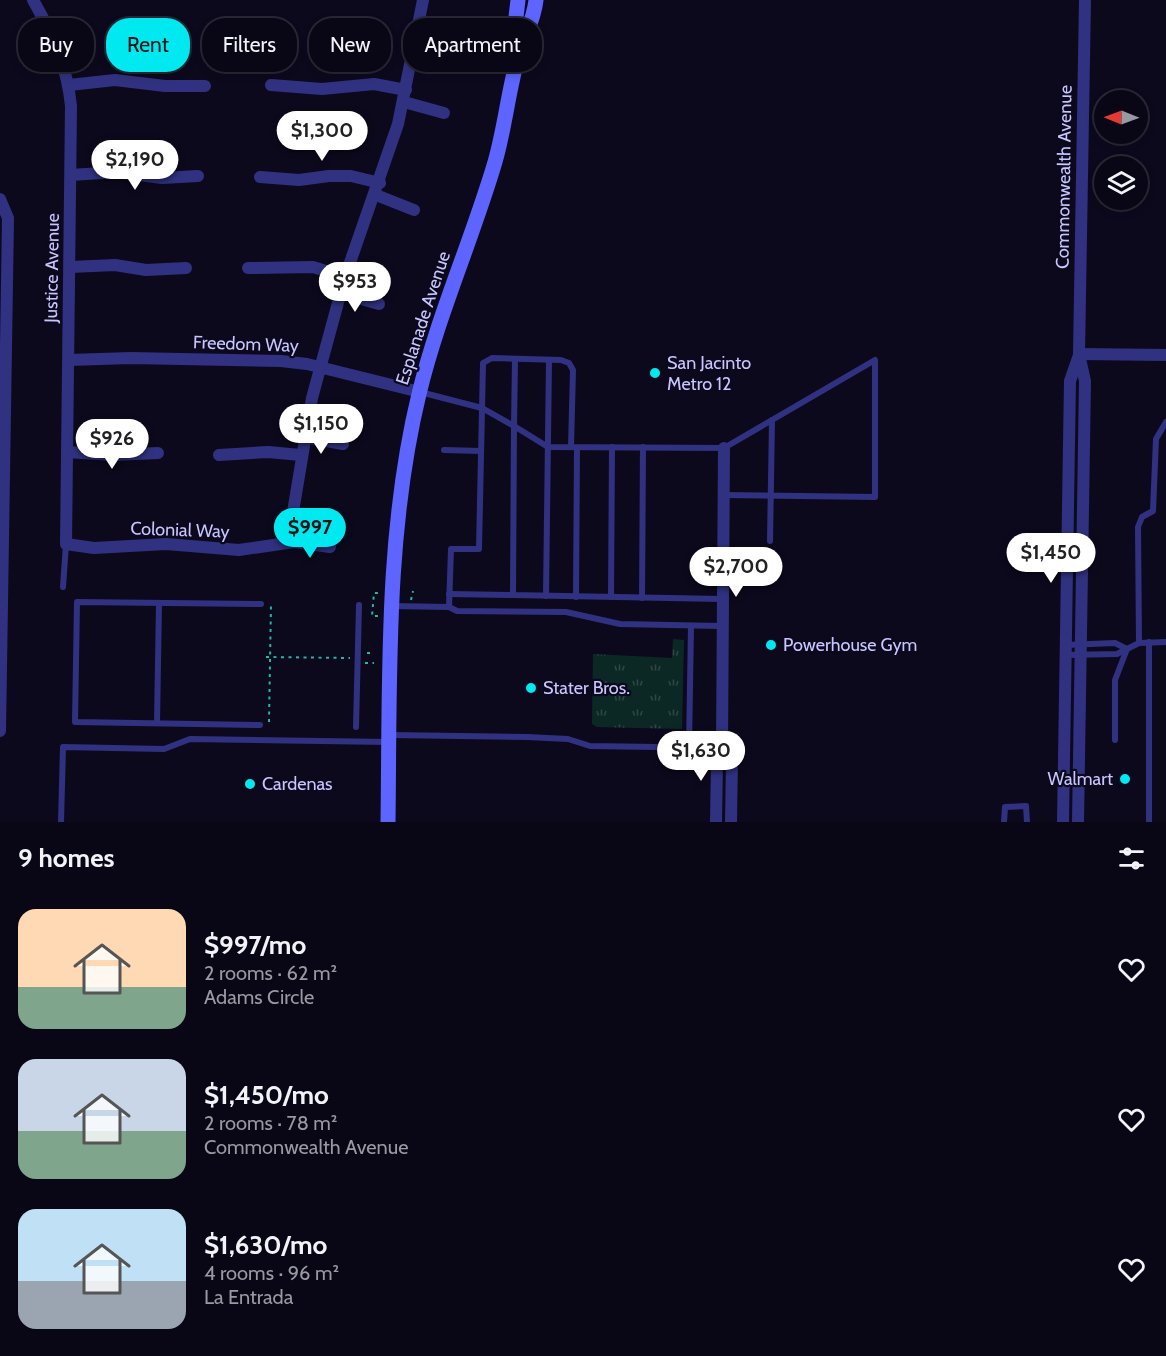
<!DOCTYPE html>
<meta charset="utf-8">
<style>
:root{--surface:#090716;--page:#12101f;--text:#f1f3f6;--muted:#9999a1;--line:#292835;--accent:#00e9f1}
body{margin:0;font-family:Cabin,sans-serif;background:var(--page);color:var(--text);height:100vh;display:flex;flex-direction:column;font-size:22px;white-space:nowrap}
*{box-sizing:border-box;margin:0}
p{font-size:20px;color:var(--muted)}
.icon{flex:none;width:33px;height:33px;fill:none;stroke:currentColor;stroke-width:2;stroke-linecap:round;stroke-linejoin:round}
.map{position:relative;height:822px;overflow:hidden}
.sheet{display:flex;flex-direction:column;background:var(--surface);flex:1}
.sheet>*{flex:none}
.hud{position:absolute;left:18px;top:18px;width:600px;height:54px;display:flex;gap:12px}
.needle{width:39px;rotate:271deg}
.controls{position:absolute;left:1094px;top:90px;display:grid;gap:12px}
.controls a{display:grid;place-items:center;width:54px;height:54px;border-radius:50%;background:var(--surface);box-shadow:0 3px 9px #0003,0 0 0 2px var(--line);font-size:30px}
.price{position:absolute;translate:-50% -51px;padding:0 14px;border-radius:21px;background:#fff;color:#222;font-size:20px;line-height:39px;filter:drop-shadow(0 2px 3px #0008)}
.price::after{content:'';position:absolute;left:50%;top:36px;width:18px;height:14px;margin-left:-9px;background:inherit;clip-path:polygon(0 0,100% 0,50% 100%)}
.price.active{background:var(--accent);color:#111}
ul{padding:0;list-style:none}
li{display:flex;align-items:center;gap:18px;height:150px;padding:0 18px}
li span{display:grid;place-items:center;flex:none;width:168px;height:120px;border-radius:18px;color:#555}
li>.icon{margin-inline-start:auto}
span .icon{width:72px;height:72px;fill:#fffc;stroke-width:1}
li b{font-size:26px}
h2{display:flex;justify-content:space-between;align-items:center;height:72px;padding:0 18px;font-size:26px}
.pill{padding:0 21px;border-radius:24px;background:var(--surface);box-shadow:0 3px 9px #0003,0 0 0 2px var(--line);font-size:21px;line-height:54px}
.pill.active{background:var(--accent);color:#111}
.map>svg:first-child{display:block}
.grass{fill:url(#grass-tufts)}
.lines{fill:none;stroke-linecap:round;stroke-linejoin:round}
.path{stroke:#21b8a5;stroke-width:2;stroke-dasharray:3 4.5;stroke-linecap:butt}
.service{stroke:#303281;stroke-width:6}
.minor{stroke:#303281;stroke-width:12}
.secondary{stroke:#5d64ff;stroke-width:15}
.poi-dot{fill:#00e9f1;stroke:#0c091d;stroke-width:2}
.labels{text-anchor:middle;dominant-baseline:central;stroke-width:4.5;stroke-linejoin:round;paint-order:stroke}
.street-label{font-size:18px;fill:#c8c6ff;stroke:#0c091d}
.poi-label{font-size:18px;fill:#c8c6ff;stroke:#0c091d;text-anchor:start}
</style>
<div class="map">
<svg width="1166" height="822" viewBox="0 0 1166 822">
<defs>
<pattern id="grass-tufts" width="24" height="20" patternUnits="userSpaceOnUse" patternTransform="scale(1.5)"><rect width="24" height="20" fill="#0c2825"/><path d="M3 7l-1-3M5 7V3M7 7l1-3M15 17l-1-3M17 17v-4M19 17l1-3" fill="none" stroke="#2e4646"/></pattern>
</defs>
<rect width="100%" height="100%" fill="#0c091d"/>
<polygon class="grass" points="673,639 684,640 682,729 597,727 592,724 593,654 672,658"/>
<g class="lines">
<g class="path">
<polyline points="411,600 413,591"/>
<polyline points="378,616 372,616 374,593 381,593"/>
<polyline points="367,653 374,653"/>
<polyline points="266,657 350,658"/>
<polyline points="365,663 374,663"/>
<polyline points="269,722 271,604"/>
</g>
<g class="service">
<polyline points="420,392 482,408 514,426"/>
<polyline points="514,426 515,359"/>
<polyline points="444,450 481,451"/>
<polyline points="770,541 772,420"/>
<polyline points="63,587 66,544"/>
<polyline points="449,594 513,595"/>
<polyline points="546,596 549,360"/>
<polyline points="576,597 577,448"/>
<polyline points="611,597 612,447"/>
<polyline points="642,598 643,447"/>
<polyline points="721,599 513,595 514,426 548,447 724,448 875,360 875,497 723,495"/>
<polyline points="392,606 449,607 451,549 479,549 483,363 492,358 561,360 569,363 573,370 571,447"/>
<polyline points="449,607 457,611 566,612 620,624 721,626"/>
<polyline points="1139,643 1138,527 1142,517 1153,511 1156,439 1166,422"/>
<polyline points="1066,645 1115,643 1127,649"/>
<polyline points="1065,655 1117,654 1139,643 1166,642"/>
<polyline points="157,723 159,603"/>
<polyline points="260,725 75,722 77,602 261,604"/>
<polyline points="356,727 359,605"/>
<polyline points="390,735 527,737 568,739 590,746 722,748"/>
<polyline points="1115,740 1115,680 1127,649"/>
<polyline points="689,747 691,626"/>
<polyline points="61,822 63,747 164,749 190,739 388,742"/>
<polyline points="1004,822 1005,807 1026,806 1027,822"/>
<polyline points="1149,822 1149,642"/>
</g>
<g class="minor">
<path d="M33,0C53,35 67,66 71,106L66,544L94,548L166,544L239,550L294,542L330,547"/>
<polyline points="419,28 521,47"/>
<polyline points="416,43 518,60"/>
<polyline points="69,85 115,80 165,86 205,86"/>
<polyline points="271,85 322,89 374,84 406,90"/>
<polyline points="404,102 444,113"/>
<polyline points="71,175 116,172 162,178 198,176"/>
<polyline points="260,177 299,180 329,176 351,176 380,183"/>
<polyline points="376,195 414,210"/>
<polyline points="0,199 8,218 0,731"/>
<polyline points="70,267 115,265 146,270 186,268"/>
<polyline points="248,268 313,267 345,277"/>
<polyline points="340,293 379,304"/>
<polyline points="1079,354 1166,355"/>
<polyline points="69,360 131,358 281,361 307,364 420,392"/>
<polyline points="304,437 343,444"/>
<polyline points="67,452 113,455 158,453"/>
<polyline points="219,455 268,452 301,455"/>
<polyline points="294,542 292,518 312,398 345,277 398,124 423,0"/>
<polyline points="722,748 732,759 731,822"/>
<polyline points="716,822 717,761 722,748 724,448"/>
<polyline points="1063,822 1070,381 1079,355"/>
<polyline points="1078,822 1085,381 1079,354 1085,0"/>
</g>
<g class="secondary">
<polyline points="518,0 516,17 521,47"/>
<path d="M388,822C390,679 385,534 419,394C438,315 472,240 495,162C506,124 509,83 521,47C527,30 534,19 536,0"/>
</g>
</g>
<g class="poi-dot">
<circle cx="655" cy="373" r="6"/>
<circle cx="771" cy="645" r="6"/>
<circle cx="531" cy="688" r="6"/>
<circle cx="1125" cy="779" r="6"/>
<circle cx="250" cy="784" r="6"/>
</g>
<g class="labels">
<g class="street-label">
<text transform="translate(1064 177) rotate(-89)">Commonwealth Avenue</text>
<text transform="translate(52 268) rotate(-89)">Justice Avenue</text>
<text transform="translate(423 318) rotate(-72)">Esplanade Avenue</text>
<text transform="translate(246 344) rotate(2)">Freedom Way</text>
<text transform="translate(180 530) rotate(2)">Colonial Way</text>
</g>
<g class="poi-label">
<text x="667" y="363">San Jacinto<tspan x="667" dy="21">Metro 12</tspan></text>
<text x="783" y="645">Powerhouse Gym</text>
<text x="543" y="688">Stater Bros.</text>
<text x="1113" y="779" text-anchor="end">Walmart</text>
<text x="262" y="784">Cardenas</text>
</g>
</g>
</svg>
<div class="controls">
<a><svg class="needle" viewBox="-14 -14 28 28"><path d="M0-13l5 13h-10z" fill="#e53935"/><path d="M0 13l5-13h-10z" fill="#9999a1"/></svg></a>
<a><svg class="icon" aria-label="layers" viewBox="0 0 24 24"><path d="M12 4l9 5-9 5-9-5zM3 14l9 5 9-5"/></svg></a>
</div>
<b class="price" style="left:322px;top:162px">$1,300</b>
<b class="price" style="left:135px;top:191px">$2,190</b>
<b class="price" style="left:355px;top:313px">$953</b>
<b class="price" style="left:321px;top:455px">$1,150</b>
<b class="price" style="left:112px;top:470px">$926</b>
<b class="price active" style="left:310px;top:559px">$997</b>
<b class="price" style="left:1051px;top:584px">$1,450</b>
<b class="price" style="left:736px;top:598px">$2,700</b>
<b class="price" style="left:701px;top:782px">$1,630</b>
<div class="hud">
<a class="pill">Buy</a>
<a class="pill active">Rent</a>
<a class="pill">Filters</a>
<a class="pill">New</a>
<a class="pill">Apartment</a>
</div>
</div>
<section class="sheet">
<h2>9 homes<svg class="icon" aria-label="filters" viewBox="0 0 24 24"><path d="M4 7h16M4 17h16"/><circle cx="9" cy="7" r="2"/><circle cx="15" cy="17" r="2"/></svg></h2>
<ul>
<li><span style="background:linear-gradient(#ffd9b3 65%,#7fa58c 0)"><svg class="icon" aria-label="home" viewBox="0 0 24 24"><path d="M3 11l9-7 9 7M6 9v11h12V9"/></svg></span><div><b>$997/mo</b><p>2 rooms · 62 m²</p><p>Adams Circle</p></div><svg class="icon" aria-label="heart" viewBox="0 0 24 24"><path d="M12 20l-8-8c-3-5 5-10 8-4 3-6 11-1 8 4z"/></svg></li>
<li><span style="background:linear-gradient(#c9d6e8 60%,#7fa58c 0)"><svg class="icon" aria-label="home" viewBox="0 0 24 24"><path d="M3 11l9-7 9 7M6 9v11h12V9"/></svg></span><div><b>$1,450/mo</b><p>2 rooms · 78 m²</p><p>Commonwealth Avenue</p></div><svg class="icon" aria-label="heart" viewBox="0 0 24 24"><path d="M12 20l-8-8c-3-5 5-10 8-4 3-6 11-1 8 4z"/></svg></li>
<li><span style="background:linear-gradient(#bfe0f5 60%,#9aa5b1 0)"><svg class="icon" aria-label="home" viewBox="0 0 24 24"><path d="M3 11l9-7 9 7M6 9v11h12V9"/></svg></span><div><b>$1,630/mo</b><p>4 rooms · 96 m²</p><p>La Entrada</p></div><svg class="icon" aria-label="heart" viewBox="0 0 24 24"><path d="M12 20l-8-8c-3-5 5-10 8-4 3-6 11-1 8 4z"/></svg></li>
</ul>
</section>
